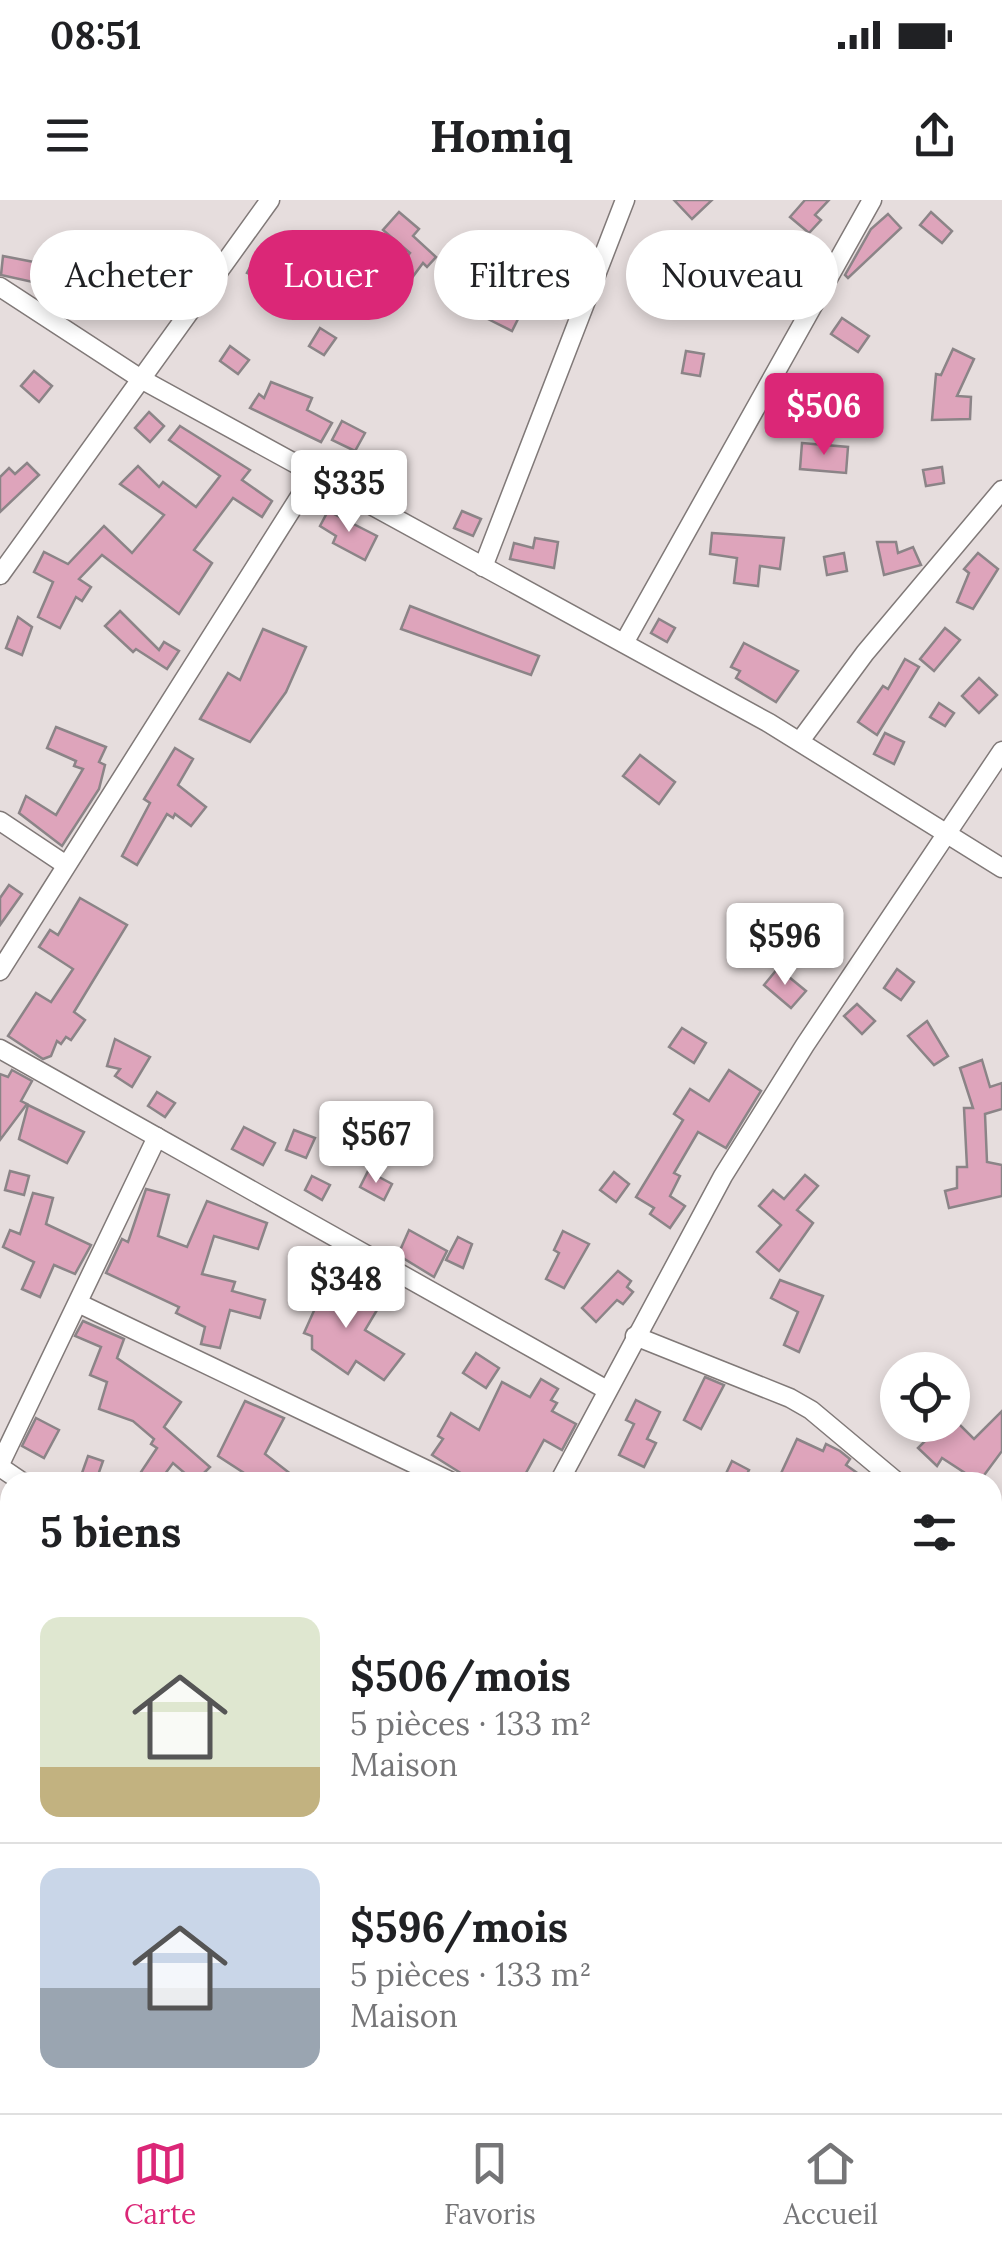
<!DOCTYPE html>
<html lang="fr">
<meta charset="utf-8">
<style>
:root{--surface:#fff;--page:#f2f2f2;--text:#202124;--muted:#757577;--line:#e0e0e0;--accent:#db2777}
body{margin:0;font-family:Lora,serif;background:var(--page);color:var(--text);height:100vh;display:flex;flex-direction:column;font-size:38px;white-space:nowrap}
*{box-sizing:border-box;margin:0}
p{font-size:32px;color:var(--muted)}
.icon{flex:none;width:55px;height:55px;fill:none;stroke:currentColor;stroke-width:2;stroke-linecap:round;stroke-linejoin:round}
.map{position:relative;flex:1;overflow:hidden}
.drawer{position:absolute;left:0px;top:1272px;width:1002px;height:642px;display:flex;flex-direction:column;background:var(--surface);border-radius:30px 30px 0 0;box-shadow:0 5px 15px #0003}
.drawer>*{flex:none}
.hud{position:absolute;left:30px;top:30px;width:942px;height:90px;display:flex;gap:20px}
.controls{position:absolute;left:880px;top:1152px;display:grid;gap:20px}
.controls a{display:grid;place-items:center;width:90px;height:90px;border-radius:50%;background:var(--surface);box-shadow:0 5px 15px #0003;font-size:50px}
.price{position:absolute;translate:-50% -85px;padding:0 22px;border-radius:10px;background:#fff;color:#222;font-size:32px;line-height:65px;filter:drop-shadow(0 2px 5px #0008)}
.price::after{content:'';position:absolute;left:50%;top:60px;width:30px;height:22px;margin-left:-15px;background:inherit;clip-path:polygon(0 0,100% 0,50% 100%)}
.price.current{background:var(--accent);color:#fff}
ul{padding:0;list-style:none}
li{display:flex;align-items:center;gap:30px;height:250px;padding:0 40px}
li+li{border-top:2px solid var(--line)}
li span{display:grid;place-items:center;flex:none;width:280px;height:200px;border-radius:20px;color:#555}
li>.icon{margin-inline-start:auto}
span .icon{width:120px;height:120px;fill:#fffc;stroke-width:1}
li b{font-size:42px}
h2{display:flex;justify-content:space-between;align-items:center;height:120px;padding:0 40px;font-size:42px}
.tag{padding:0 35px;border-radius:45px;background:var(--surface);box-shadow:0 5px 15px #0003;font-size:35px;line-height:90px}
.tag.current{background:var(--accent);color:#fff}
.status{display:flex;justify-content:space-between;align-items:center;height:70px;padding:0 50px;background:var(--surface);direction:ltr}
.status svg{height:28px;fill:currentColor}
header{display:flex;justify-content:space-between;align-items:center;height:130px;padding:0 40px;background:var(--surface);font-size:45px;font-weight:700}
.dock{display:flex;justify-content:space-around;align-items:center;height:140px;border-top:2px solid var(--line);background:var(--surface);font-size:28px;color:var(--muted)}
.dock a{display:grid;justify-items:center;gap:5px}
.dock .current{color:var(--accent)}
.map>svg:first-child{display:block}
.building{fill:#dea4bb;stroke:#8b8487;stroke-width:2.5}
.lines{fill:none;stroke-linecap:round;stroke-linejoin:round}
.minor-casing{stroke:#807978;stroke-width:21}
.minor{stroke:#fff;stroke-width:18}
</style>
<div class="status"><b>08:51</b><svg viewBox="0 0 49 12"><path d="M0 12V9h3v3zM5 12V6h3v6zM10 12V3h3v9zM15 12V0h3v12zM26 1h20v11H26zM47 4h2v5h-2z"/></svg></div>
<header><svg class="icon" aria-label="menu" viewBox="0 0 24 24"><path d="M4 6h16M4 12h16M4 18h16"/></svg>Homiq<svg class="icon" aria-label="share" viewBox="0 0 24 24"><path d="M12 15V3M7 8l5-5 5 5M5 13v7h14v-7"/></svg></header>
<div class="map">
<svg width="1002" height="1913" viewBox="0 0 1002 1913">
<rect width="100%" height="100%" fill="#e6dddd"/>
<g class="building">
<polygon points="674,0 712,0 692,19"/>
<polygon points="805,0 829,0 815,15 821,20 809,33 790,17"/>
<polygon points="399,12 419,29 413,36 436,57 427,67 423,63 397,98 390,99 380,91 410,53 383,30"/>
<polygon points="931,12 952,31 942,43 920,25"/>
<polygon points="888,14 901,28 848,78 845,75 871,29"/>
<polygon points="666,47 701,70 691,85 656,58"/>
<polygon points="572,52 588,62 578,79 561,69"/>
<polygon points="3,56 75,70 69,90 1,75"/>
<polygon points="255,58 279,70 272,84 247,73"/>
<polygon points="790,68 812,82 801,102 778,88"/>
<polygon points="363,75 378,86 362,108 347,97"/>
<polygon points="148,90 167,104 158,117 138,104"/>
<polygon points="497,102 520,115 512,131 488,119"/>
<polygon points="842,118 869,136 858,152 831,134"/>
<polygon points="320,128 336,138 324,155 309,146"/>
<polygon points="230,146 249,160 238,174 220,161"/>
<polygon points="953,149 974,159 957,196 971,197 970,219 932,220 936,174 941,175"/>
<polygon points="686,151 704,154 700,176 682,173"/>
<polygon points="34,171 52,186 39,202 21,186"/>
<polygon points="271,182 312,198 307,210 332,223 321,242 250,208 259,194 264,198"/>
<polygon points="149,212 164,226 150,242 135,228"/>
<polygon points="342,221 365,233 355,251 332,240"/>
<polygon points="180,226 250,270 242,280 272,301 262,317 233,298 194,350 212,363 179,414 102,355 79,379 91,387 82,401 76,397 60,428 38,417 53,382 34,372 44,352 68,364 104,326 132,353 164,315 120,284 138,266 159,287 163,282 196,307 220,276 169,240"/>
<polygon points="802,243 848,247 846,273 800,269"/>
<polygon points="27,263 39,275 0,312 0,277 9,268 15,274"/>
<polygon points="942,267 944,283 926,286 923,270"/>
<polygon points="328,311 377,336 365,360 333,343 336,336 320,326"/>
<polygon points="462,311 481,319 473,336 454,328"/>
<polygon points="712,333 784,338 780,369 760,366 758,386 734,383 737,358 710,354"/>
<polygon points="535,338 558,342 554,368 510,359 514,343 533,348"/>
<polygon points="877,342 896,342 898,353 913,347 921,365 884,375"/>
<polygon points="844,353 847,371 827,375 824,357"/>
<polygon points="978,353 998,369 973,409 957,402 969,373 964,369"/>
<polygon points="410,406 539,456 531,475 401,429"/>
<polygon points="120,411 159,450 164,442 179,451 167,469 136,449 133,452 105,426"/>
<polygon points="18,417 32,427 22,455 6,448"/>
<polygon points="659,419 675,428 667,442 651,433"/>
<polygon points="945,428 960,440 934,471 920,459"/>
<polygon points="263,429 306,447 286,492 250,542 200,519 228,473 240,480"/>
<polygon points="744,443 798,471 776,502 736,478 740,471 731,467"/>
<polygon points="905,459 919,467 877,535 858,522 883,486 888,489"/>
<polygon points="979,478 997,495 979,513 962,496"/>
<polygon points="939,503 954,513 945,526 930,517"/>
<polygon points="56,527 106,547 99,562 105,565 99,589 62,646 19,613 26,596 56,615 83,569 74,566 76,561 47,548"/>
<polygon points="885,533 904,542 894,564 874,554"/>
<polygon points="175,548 193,559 178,585 206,607 191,626 175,614 173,618 167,614 137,665 122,656 150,603 144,599"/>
<polygon points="640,555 675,582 659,604 623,576"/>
<polygon points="9,685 22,694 0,725 0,698"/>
<polygon points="80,698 127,725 74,812 85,820 71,840 66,837 61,844 57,841 51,856 43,859 8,836 36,793 51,802 73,769 39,747 50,730 58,735"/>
<polygon points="778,768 806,791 791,808 764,785"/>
<polygon points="897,769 914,782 901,800 884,788"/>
<polygon points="857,804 875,821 862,834 844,816"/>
<polygon points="927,821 948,856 934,865 908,836"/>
<polygon points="682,828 706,843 694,863 669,847"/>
<polygon points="115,839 150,857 132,887 115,876 120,869 107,866"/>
<polygon points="982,860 990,887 1002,883 1002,909 985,914 987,962 1002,965 1002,996 949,1008 945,991 957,988 957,967 967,967 964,908 973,908 960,868"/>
<polygon points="12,870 32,881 21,901 27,904 0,940 0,874 8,877"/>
<polygon points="729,870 761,891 726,948 698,932 674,973 680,976 670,996 685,1006 670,1028 650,1014 654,1008 636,997 683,920 674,914 690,889 709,901"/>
<polygon points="157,892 175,903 165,917 148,906"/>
<polygon points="28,905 84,932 67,963 19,939"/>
<polygon points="244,927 275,943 263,965 232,949"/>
<polygon points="294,930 315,938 306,958 286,950"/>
<polygon points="10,971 29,976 24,995 5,990"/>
<polygon points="368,971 392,984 384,1000 360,987"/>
<polygon points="614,972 629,984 616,1002 600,990"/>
<polygon points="805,975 818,986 797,1010 813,1023 779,1071 757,1052 781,1025 759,1006 773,990 784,999"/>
<polygon points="312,976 330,985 322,1000 305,990"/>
<polygon points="146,989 169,995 158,1036 187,1047 207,1001 267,1023 258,1049 214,1036 202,1074 235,1082 232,1091 265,1100 260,1118 230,1110 220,1148 201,1144 205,1127 176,1113 179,1107 106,1073 122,1039 128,1042"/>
<polygon points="33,993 53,998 46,1024 91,1045 75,1074 54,1065 40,1097 22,1089 34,1062 3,1047 10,1030 20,1034"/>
<polygon points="409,1030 447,1051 434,1077 398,1055"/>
<polygon points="563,1031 589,1044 564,1088 546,1079 559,1053 554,1050"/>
<polygon points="458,1037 472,1044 463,1068 446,1060"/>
<polygon points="618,1071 631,1081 627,1087 633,1092 623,1104 617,1100 596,1122 582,1108"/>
<polygon points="305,1076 377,1110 365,1130 404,1154 384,1180 356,1161 348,1174 312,1149 312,1136 304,1133 317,1104 298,1097"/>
<polygon points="780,1080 823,1096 799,1152 784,1145 798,1112 771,1098"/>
<polygon points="83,1121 124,1139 117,1158 181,1202 164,1227 210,1267 195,1282 173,1263 159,1282 141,1272 157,1248 151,1244 154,1239 133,1221 99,1209 107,1182 90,1175 101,1147 75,1136"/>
<polygon points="476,1153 499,1168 486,1188 463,1173"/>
<polygon points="705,1177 724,1185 701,1229 684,1220"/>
<polygon points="541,1179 558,1189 551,1200 557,1203 552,1211 576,1224 562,1250 544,1240 521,1282 475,1282 432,1255 443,1239 438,1236 451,1213 479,1230 502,1182 530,1197"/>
<polygon points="636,1200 660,1212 647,1239 656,1243 644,1267 619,1255 634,1224 626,1220"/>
<polygon points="245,1201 284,1218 265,1254 301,1282 258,1282 218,1256"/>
<polygon points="1002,1211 1002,1251 979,1282 942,1258 937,1266 918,1248 941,1225 960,1225 974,1239"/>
<polygon points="36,1218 59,1230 44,1258 22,1246"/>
<polygon points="797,1239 823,1251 826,1244 840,1251 850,1259 846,1265 870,1282 777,1282"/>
<polygon points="88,1256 103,1261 97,1278 82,1273"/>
<polygon points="732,1261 749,1270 743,1282 722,1282"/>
</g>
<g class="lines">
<defs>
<g id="minor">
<polyline points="0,87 141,179 769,523 1002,668"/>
<polyline points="483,367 625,0"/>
<polyline points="0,375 270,0"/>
<polyline points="624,443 872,0"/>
<polyline points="800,541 865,453 1002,290"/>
<polyline points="0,621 66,665"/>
<polyline points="0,771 314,274"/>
<polyline points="0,849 607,1190"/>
<polyline points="78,1103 452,1282"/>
<polyline points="635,1136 790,1198 811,1210 897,1282"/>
<polyline points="0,1264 157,937"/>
<polyline points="0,1267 22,1282"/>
<polyline points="559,1282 723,976 805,845 1002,551"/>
<polyline points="992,1359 1002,1366"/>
<polyline points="992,1509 1002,1492"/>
<polyline points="0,1519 10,1488"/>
<polyline points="992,1676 1002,1679"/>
<polyline points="37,1913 40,1905"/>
<polyline points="301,1913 304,1905"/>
<polyline points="586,1913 588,1905"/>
</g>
</defs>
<use href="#minor" class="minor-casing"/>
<use href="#minor" class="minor"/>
</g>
</svg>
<div class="controls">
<a><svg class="icon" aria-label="locate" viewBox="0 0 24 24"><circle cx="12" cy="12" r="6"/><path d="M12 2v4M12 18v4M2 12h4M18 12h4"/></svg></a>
</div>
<b class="price current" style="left:824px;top:258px">$506</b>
<b class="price" style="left:349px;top:335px">$335</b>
<b class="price" style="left:785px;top:788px">$596</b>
<b class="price" style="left:376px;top:986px">$567</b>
<b class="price" style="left:346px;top:1131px">$348</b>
<div class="hud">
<a class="tag">Acheter</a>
<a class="tag current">Louer</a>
<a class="tag">Filtres</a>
<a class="tag">Nouveau</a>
</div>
<section class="drawer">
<h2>5 biens<svg class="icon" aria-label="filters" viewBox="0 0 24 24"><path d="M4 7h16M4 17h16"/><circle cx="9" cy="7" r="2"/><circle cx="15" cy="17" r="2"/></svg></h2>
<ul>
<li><span style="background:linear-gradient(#dfe7d0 75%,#c2b280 0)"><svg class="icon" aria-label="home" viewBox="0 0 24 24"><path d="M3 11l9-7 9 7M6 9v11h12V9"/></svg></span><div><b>$506/mois</b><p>5 pièces · 133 m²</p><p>Maison</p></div></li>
<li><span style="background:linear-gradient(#c9d6e8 60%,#9aa5b1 0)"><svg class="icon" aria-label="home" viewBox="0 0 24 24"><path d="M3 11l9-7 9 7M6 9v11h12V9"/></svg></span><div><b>$596/mois</b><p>5 pièces · 133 m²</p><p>Maison</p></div></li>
</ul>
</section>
</div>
<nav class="dock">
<a class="current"><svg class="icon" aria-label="map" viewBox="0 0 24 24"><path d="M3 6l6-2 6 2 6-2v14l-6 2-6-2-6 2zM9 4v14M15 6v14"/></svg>Carte</a>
<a><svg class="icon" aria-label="saved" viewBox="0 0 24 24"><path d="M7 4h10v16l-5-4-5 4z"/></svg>Favoris</a>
<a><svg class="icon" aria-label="home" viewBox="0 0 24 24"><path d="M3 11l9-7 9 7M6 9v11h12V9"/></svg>Accueil</a>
</nav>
